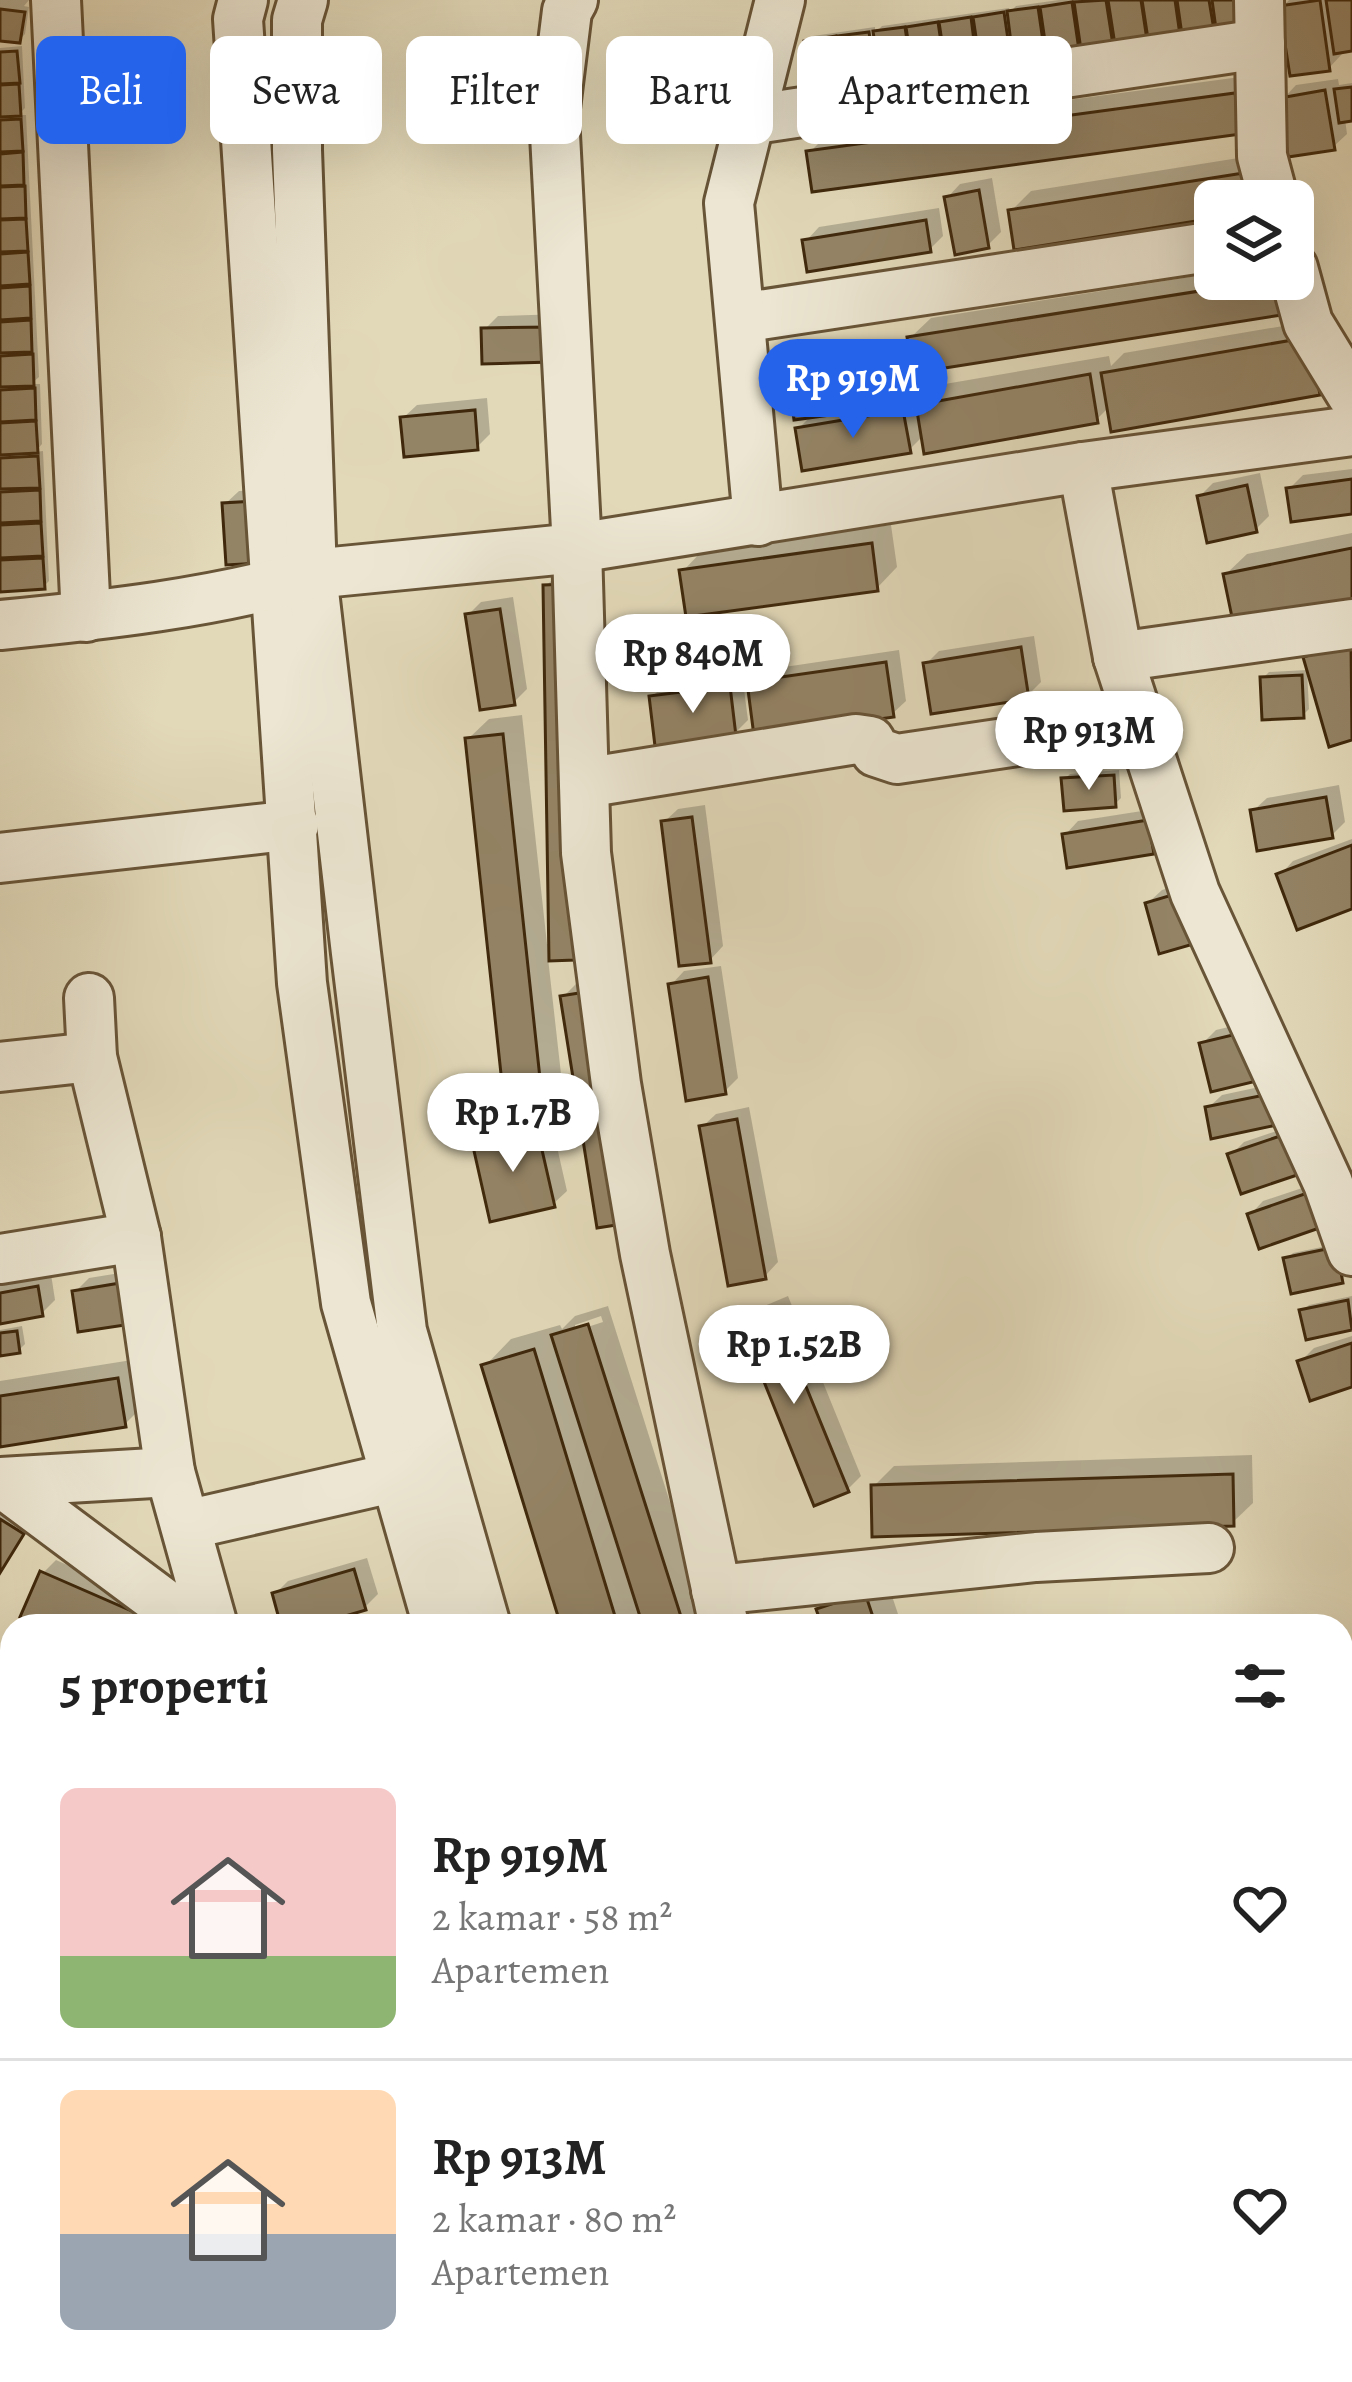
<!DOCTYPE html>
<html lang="id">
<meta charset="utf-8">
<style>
:root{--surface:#fff;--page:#f6f6f6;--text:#222;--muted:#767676;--line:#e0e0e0;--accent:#2563eb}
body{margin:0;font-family:Alegreya,serif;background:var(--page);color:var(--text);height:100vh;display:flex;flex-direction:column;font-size:45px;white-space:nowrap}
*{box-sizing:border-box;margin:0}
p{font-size:39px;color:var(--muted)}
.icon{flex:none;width:66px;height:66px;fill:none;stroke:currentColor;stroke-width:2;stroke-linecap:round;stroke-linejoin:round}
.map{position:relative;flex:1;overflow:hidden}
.drawer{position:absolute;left:0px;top:1614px;width:1353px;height:768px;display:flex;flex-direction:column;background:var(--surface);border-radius:36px 36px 0 0;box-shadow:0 12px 48px #0002}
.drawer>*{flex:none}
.banner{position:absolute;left:36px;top:36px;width:1281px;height:108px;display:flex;gap:24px}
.controls{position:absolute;left:1194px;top:180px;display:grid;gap:24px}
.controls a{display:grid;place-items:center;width:120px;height:120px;border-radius:18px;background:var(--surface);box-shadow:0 12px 48px #0002;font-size:60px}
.price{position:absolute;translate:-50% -102px;padding:0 27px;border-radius:42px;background:#fff;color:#222;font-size:39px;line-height:78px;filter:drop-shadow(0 3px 6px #0008)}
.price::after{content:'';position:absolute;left:50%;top:72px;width:36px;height:27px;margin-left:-18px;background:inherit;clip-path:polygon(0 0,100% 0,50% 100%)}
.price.active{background:var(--accent);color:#fff}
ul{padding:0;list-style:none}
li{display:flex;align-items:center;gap:36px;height:300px;padding:0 60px}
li+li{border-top:3px solid var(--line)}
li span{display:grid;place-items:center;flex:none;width:336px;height:240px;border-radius:18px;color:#555}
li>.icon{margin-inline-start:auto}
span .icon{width:144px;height:144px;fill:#fffc;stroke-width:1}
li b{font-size:51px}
h2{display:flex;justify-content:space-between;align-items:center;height:144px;padding:0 60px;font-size:51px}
.pill{padding:0 42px;border-radius:18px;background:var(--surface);box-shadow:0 12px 48px #0002;font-size:42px;line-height:108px}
.pill.active{background:var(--accent);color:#fff}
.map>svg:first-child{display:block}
.shadow{fill:#0003;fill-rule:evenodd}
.building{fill:#948466;stroke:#3f280c;stroke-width:3}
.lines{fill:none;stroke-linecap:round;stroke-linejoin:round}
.street-casing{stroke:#685437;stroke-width:54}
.street{stroke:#ece6d2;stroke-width:48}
</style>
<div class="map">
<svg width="1352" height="2382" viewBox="0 0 1352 2382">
<rect width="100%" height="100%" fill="#e2d9b9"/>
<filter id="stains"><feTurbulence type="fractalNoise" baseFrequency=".00167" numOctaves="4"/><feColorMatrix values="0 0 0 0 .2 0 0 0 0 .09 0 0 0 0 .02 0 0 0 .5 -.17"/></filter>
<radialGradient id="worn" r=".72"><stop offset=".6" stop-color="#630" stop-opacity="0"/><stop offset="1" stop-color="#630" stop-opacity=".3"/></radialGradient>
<g class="shadow">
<polygon points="0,0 29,0 24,6 29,7 25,34 19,40 0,38"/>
<polygon points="1059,0 1249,0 1246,22 1016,56 1015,51 1009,57 882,75 881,70 875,77 814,85 807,42 813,36 875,27 875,33 882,26 1009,8 1010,12 1016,6"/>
<polygon points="1289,0 1352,0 1352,48 1341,50 1342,54 1329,68 1282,8"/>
<polygon points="22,46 25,108 18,115 26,115 39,377 31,384 40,384 42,444 35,452 43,451 49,581 43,587 0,589 0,48"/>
<polygon points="1255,75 1260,111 809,153 830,132"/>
<polygon points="1338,79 1339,85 1352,83 1352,118 1345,119 1347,134 1333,147 1283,99 1296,85"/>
<polygon points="1270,153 1215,201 1215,215 1011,211 1031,191"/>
<polygon points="992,178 1001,232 988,245 947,198 960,184"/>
<polygon points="939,208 943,236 930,249 806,241 819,227"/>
<polygon points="1215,273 1215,279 1293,279 1307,291 910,338 931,318"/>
<polygon points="562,314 550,359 484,330 498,316"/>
<polygon points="1330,318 1339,372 1319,392 1110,406 1096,420 924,435 909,450 798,429 813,414 790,368 804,355 852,348 857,397 844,410 916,398 917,407 939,385 1109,356 1111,366 1124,353"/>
<polygon points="487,398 490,434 477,447 403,418 417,405"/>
<polygon points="1352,469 1352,511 1289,489 1303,475"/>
<polygon points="1260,473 1269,516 1256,529 1200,496 1213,483"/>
<polygon points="270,489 274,547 225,504 239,491"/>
<polygon points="891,525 897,567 877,588 683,571 703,550"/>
<polygon points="1352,533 1352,596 1226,574 1247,554"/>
<polygon points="566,566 594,937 573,957 548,958 561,1074 540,1094 468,739 489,719 522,715 547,944 551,943 546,586"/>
<polygon points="513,597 527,689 514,702 468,615 481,602"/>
<polygon points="1034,636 1041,682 1027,696 926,664 939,651"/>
<polygon points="899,650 906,701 892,714 750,683 764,670"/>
<polygon points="1307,670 1309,709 1303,715 1263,678 1269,672"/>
<polygon points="742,674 748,720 734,734 652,697 666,683"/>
<polygon points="1119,770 1121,798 1115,804 1064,780 1070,774"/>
<polygon points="1339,785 1345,822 1332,835 1253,811 1267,798"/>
<polygon points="705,805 723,946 710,960 664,822 678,809"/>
<polygon points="1161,808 1166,838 1152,852 1065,835 1078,821"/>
<polygon points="1352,839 1352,906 1280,875 1293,861"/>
<polygon points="1195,880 1209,927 1148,903 1162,890"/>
<polygon points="721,966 738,1078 725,1091 671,985 684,971"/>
<polygon points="605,979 628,1220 563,997 576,984"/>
<polygon points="1258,1020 1269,1065 1202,1044 1216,1030"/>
<polygon points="1287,1081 1293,1108 1208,1108 1222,1095"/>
<polygon points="749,1107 778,1262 765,1276 702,1127 716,1114"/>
<polygon points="550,1116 567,1191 553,1204 476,1143 489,1130"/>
<polygon points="1309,1120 1321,1155 1231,1155 1244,1142"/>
<polygon points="1329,1179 1340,1209 1250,1215 1263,1201"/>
<polygon points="1341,1243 1347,1274 1341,1280 1287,1259 1293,1253"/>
<polygon points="151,1268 157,1305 75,1292 89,1278"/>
<polygon points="51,1274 55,1300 42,1313 0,1321 0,1283"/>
<polygon points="788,1296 861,1476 847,1490 743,1322 757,1309"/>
<polygon points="1352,1296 1352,1327 1309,1336 1303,1311 1309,1305"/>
<path d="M608,1306L709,1626H564L485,1366L511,1339L560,1325L562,1329L575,1316ZM601,1316L603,1322L575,1331V1325Z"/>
<polygon points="22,1326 25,1344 19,1350 0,1353 0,1330"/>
<polygon points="1352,1336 1352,1384 1300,1362 1314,1348"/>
<polygon points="138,1359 145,1404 125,1424 0,1444 0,1381"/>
<polygon points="1252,1455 1253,1503 1232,1523 874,1486 894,1466"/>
<polygon points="0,1499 35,1519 0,1571"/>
<polygon points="367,1558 378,1594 365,1607 300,1626 284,1626 275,1594 288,1581"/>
<polygon points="56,1560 170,1610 48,1626 43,1573"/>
<polygon points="885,1575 902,1626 825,1626 820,1610 840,1590"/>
<polygon points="0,1959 12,1963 0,2005"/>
<polygon points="501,2370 661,2370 664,2382 504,2382"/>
<polygon points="1284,2370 1337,2370 1336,2382 1282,2382"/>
</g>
<g class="building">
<polygon points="1106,0 1113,45 1081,50 1074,2"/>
<polygon points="1108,0 1141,0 1147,40 1115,45"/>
<polygon points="1142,0 1175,0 1180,35 1148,39"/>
<polygon points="1177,0 1209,0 1214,30 1182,35"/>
<polygon points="1212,0 1243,0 1247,25 1216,29"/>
<polygon points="1320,0 1330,71 1290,76 1279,6"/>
<polygon points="1326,0 1352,0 1352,51 1334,54"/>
<polygon points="1072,2 1079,50 1047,55 1040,7"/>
<polygon points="1038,7 1045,55 1013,59 1007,11"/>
<polygon points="0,9 25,12 20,43 0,41"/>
<polygon points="1004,12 1011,60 980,64 973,17"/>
<polygon points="971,17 977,65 946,69 939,22"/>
<polygon points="938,22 945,69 913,74 906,27"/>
<polygon points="905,27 912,74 880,79 873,31"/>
<polygon points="869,32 876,79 844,84 837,36"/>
<polygon points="836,36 843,84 811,88 804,41"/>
<polygon points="17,51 20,83 0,84 0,52"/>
<polygon points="19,84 21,116 0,117 0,85"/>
<polygon points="1352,87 1352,121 1339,123 1334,89"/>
<polygon points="1325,90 1335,150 1288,157 1280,98"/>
<polygon points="1235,93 1241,134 812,192 806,151"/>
<polygon points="21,119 23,151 0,152 0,120"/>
<polygon points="23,152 24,185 0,186 0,154"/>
<polygon points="1250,172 1255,201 1215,201 1215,218 1014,250 1008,210"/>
<polygon points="25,186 26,218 0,219 0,187"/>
<polygon points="979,190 989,248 955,255 944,197"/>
<polygon points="26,219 28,251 0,252 0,220"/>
<polygon points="926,220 931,252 807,272 802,240"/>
<polygon points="28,252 30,284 0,286 0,254"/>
<polygon points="1276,279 1288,314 913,373 907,337"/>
<polygon points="30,286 31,318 0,320 0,288"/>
<polygon points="31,320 32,352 0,353 0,322"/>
<polygon points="550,327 551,362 482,364 481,328"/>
<polygon points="1310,337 1320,395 1111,432 1101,373"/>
<polygon points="33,354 34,386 0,387 0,356"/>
<polygon points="839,360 845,413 794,420 787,367"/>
<polygon points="1090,374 1098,423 924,454 916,405"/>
<polygon points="35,388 36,420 0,422 0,390"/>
<polygon points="475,410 478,450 404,457 400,417"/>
<polygon points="903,410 911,453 802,471 795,428"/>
<polygon points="36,421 38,453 0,455 0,423"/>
<polygon points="38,456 40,488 0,489 0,458"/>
<polygon points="1352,479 1352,514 1291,522 1286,488"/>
<polygon points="1247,485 1257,532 1207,543 1197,496"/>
<polygon points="40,490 41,521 0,523 0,492"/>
<polygon points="257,501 262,563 226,565 222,503"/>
<polygon points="41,523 43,556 0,558 0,525"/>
<polygon points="872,543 878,591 686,617 679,570"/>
<polygon points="1352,548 1352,599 1233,622 1223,574"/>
<polygon points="43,558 45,589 0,592 0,560"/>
<polygon points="570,584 575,960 549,961 543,585"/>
<polygon points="500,609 515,705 480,710 465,614"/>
<polygon points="1351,643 1352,740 1329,747 1303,657"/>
<polygon points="1021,647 1029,699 931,714 923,663"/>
<polygon points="886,662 894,717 754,736 747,682"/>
<polygon points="1302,675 1304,718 1262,720 1260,677"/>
<polygon points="730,686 736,736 655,746 649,696"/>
<polygon points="503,734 542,1097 504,1102 465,738"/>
<polygon points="1114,775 1116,807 1064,811 1061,778"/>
<polygon points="1326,797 1333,838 1257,851 1250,810"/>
<polygon points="692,817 711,963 679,966 661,821"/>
<polygon points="1148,820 1154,854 1067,868 1062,834"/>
<polygon points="1352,845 1352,909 1297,930 1276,874"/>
<polygon points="1182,892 1197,943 1159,954 1145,903"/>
<polygon points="708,977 726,1094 686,1101 668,984"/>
<polygon points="592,991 629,1223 597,1228 560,996"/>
<polygon points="1245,1032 1257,1081 1211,1092 1199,1043"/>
<polygon points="1274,1093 1281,1124 1211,1139 1205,1107"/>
<polygon points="737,1119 766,1279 728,1286 699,1126"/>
<polygon points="537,1128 555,1207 490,1222 472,1142"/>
<polygon points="1295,1131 1309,1171 1241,1194 1227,1154"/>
<polygon points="1316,1190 1328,1225 1259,1249 1247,1214"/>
<polygon points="1336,1247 1343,1283 1291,1294 1283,1258"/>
<polygon points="138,1280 145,1322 78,1332 72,1291"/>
<polygon points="38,1286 43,1316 0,1324 0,1293"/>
<polygon points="1348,1300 1352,1330 1306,1340 1299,1310"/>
<polygon points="774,1308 849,1492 814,1506 740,1322"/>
<polygon points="588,1324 684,1626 643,1626 551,1335"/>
<polygon points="17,1331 20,1353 0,1356 0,1333"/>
<polygon points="1352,1343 1352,1387 1310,1401 1297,1361"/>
<polygon points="534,1349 618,1626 561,1626 481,1365"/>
<polygon points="118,1378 126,1427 0,1447 0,1396"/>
<polygon points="1233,1474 1234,1526 872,1537 871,1485"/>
<polygon points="0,1519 24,1534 0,1573"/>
<polygon points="354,1569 366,1610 311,1626 281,1626 272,1593"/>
<polygon points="40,1571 159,1623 157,1626 40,1626 20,1617"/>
<polygon points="865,1593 876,1626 822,1626 816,1609"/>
<polygon points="1341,2228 1352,2229 1352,2285 1341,2284"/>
<polygon points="12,2307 12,2354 4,2356 0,2309"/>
<polygon points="497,2370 547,2370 551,2382 501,2382"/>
<polygon points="558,2370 635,2370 639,2382 561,2382"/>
<polygon points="1280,2370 1325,2372 1325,2382 1279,2382"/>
</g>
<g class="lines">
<defs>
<g id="street">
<polyline points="56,0 86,617"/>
<polyline points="243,0 238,19 302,983 346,1303 438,1626"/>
<polyline points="303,0 297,20 297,150 312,574 356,953 402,1331 486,1626"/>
<polyline points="573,0 567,11 554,116 577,548 586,853 616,1084 645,1254 724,1626"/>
<polyline points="1259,0 1262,156 1274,201"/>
<polyline points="748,120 1260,44"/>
<polyline points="1293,268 1308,323 1352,395"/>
<polyline points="740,318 1215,246"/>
<polyline points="1083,467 1118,657 1352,624"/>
<polyline points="758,521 729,203 780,0"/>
<path d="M0,625C104,615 212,603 312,574L577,548L1083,467L1352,431"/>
<polyline points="1118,657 1195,893 1328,1183 1352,1251"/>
<polyline points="584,783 856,739 870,741 876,752 897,759 1139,723"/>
<polyline points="0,858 294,825"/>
<polyline points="89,998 92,1057 136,1237 170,1472 213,1626"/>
<polyline points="0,1067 92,1057"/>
<polyline points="0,1259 136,1237"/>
<polyline points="0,1482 170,1472"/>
<polyline points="1,1482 194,1626"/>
<polyline points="186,1525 427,1470"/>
<polyline points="716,1590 1036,1557 1209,1548"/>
<polyline points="1341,2325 1352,2326"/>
<polyline points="651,2370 655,2382"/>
<polyline points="700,2370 703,2382"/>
<polyline points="926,2370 928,2382"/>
<polyline points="1035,2370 1111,2370 1182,2380 1197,2370"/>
<polyline points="75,2382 77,2370"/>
<polyline points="139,2382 435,2372"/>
</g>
</defs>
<use href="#street" class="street-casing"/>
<use href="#street" class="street"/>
</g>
<rect width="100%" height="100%" filter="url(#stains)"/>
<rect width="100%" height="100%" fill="url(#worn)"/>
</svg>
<div class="controls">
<a><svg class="icon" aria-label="layers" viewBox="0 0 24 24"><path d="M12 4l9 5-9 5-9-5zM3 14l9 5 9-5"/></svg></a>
</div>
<b class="price active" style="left:853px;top:441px">Rp 919M</b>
<b class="price" style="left:693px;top:716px">Rp 840M</b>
<b class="price" style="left:1089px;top:793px">Rp 913M</b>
<b class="price" style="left:513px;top:1175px">Rp 1.7B</b>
<b class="price" style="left:794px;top:1407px">Rp 1.52B</b>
<div class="banner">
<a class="pill active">Beli</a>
<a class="pill">Sewa</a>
<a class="pill">Filter</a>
<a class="pill">Baru</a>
<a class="pill">Apartemen</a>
</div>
<section class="drawer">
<h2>5 properti<svg class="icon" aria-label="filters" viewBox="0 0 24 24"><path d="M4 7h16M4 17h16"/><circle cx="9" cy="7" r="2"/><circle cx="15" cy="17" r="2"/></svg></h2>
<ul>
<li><span style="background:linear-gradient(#f6c9c9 70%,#8fb573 0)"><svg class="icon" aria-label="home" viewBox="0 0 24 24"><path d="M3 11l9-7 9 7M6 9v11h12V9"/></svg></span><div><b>Rp 919M</b><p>2 kamar · 58 m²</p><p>Apartemen</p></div><svg class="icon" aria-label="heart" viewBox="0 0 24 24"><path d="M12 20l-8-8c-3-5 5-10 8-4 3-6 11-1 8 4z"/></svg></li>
<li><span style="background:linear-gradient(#ffd9b3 60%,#9aa5b1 0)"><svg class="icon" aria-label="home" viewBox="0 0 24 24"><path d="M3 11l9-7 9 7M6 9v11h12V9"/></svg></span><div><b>Rp 913M</b><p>2 kamar · 80 m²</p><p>Apartemen</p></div><svg class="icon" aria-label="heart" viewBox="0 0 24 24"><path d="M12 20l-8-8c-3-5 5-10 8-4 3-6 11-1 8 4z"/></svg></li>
</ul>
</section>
</div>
